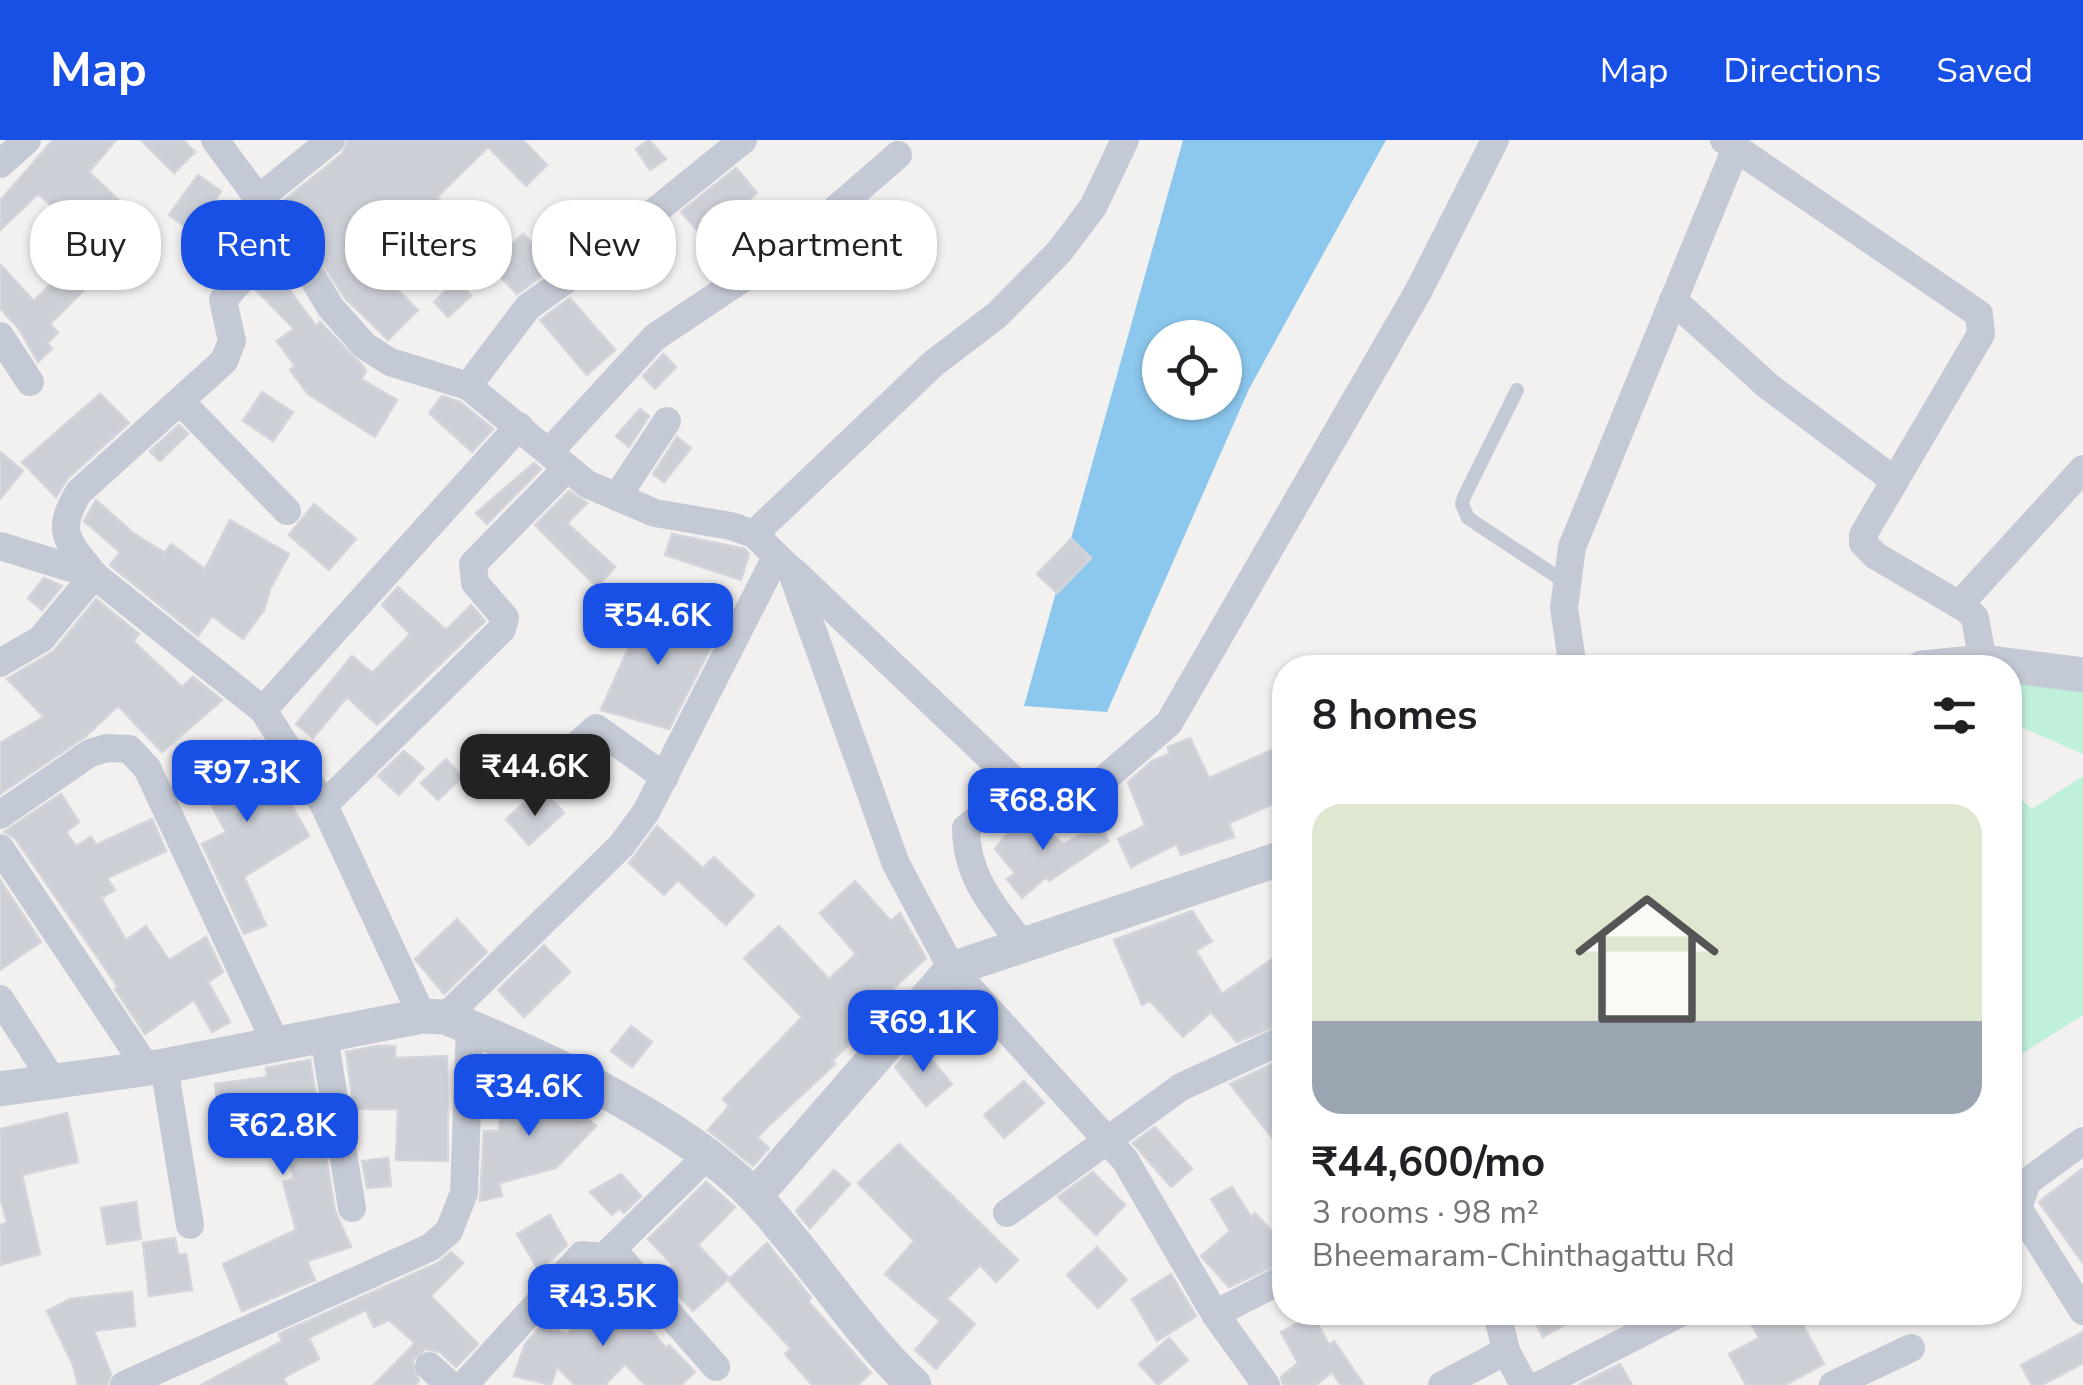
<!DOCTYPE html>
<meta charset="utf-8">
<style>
:root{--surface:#fff;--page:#f2f2f2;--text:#202124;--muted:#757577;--accent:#184fe5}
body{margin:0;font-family:"Nunito Sans",sans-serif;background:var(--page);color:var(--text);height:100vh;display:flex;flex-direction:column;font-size:38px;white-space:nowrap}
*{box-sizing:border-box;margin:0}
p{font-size:32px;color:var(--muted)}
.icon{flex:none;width:55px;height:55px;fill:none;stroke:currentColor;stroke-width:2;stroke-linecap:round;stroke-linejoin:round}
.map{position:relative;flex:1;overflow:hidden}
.details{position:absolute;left:1272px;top:515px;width:750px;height:670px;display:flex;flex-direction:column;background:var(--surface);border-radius:40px;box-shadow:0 2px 8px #0004}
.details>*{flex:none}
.hud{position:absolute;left:30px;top:60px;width:950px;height:90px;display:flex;gap:20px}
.buttons{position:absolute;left:1142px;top:180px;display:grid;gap:20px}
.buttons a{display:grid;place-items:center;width:100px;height:100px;border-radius:50%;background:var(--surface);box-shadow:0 2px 8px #0004;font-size:50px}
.price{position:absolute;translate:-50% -85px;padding:0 22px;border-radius:20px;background:var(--accent);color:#fff;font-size:32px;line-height:65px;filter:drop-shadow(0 2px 5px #0008)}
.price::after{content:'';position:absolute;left:50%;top:60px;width:30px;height:22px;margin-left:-15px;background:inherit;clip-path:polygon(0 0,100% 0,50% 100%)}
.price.selected{background:#222;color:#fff}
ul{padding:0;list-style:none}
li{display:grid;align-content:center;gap:20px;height:530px;padding:0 40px}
li span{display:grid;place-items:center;height:310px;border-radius:30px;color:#555}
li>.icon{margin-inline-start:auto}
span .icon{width:180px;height:180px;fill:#fffc;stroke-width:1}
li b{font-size:42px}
h2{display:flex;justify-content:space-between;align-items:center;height:120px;padding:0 40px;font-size:42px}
.chip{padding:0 35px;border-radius:40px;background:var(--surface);box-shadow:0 2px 8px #0004;font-size:35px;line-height:90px}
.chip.selected{background:var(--accent);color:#fff}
header{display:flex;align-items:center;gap:60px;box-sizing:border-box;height:140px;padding:0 50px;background:var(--accent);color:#fff}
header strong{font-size:48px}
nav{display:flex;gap:55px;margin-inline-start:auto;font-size:35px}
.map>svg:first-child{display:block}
.green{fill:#bff0da}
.water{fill:#8cc8ed;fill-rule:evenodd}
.building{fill:#cccfd6;stroke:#d4d5dc;stroke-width:2.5}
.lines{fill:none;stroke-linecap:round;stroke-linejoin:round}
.service{stroke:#c4cad5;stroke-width:14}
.minor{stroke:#c4cad5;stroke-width:28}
.tertiary{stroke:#c4cad5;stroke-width:35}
</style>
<header>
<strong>Map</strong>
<nav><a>Map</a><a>Directions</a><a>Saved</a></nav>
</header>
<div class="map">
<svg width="2083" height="1245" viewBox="0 0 2083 1245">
<rect width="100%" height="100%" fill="#f3f1f0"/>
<g class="green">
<polygon points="2010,533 2083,540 2083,614 2010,582"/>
<polygon points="2083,636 2083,875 2010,921 2010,650 2032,669"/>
</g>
<path class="water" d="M1183,0H1386L1249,249L1107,572L1024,566ZM1160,198H1225V262H1160Z"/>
<g class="building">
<polygon points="53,0 116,0 89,32 122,63 116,70 144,98 116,128 111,123 50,184 58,193 47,203 52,209 38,222 19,189 0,168 0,124 34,161 93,102 38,54 0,90 0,61"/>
<polygon points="141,0 183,0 195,12 174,33"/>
<polygon points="348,0 523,0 547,25 526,46 488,7 437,57 452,73 432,91 418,77 387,107 407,126 391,143 418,170 388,200 345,158 282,62 342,14"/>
<polygon points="649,0 666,19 650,30 636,9"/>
<polygon points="736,28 757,53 706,100 681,72"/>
<polygon points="198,35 221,51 193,93 169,75"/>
<polygon points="523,94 555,126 517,154 489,125"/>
<polygon points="274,129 316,186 320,182 362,225 366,231 361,239 397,260 375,297 308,254 290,230 295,226 277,201 294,189 256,150"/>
<polygon points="457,140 471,156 448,177 434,162"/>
<polygon points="570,158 615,210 587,235 540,180"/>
<polygon points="663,214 676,227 655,249 643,236"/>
<polygon points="262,252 293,272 273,301 243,281"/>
<polygon points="100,254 129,283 67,339 56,357 22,322"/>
<polygon points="442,256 460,262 493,289 472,312 429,273"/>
<polygon points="640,269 649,276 629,307 616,296"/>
<polygon points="179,285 188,294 160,321 150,311"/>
<polygon points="677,297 691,308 664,342 653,334"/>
<polygon points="0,312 23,331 0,359"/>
<polygon points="534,323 541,329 487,384 476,373"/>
<polygon points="569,351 587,363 567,383 615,427 597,447 535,385"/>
<polygon points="96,360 133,393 165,413 171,404 205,429 230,380 289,414 270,449 264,470 243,499 212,476 198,496 110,425 120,412 84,381"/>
<polygon points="314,364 356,399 329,430 289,395"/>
<polygon points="672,394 745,409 749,414 741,440 665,415"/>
<polygon points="1071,399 1091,418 1057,453 1037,434"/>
<polygon points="44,438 62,446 42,470 28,458"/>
<polygon points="398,447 446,490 471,465 485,481 377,585 347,557 313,598 296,584 352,516 372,533 410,494 382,465"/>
<polygon points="96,459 139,494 133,501 182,547 193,537 222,560 162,612 118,566 86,596 0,654 0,603 44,577 7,539 54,511"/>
<polygon points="641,462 717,495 669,589 601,570 637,489 632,487"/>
<polygon points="1190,598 1209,638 1274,609 1285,634 1285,659 1229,683 1234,697 1181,715 1177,704 1131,727 1118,699 1145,685 1128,642 1152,621 1169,614 1168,607"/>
<polygon points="255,600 309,696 244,737 266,785 244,794 202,704 226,692 195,635"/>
<polygon points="404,611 424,628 399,655 378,636"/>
<polygon points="446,619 462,637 438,660 421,643"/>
<polygon points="61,654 79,682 66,692 76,706 91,697 96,705 152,679 166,711 107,738 115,750 101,758 126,800 146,786 169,820 206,797 223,832 208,842 230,882 212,892 194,860 145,894 115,849 118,847 15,698 4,692"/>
<polygon points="548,655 564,673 529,705 506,679 523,664 535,665"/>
<polygon points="1023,673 1064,704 1098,684 1109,701 1049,741 1046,737 1022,758 1007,739 1015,733 995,709"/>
<polygon points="657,686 703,728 714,717 754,755 726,785 678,740 664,755 629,723"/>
<polygon points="0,740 41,802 0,830"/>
<polygon points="855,741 891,781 900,773 926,818 855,885 862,892 832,921 835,924 757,997 769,1008 753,1026 708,990 729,966 723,959 802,877 744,818 779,786 829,839 856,814 820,773"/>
<polygon points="1192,771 1212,801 1196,811 1222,854 1285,810 1285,882 1237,902 1211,872 1183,897 1150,861 1142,865 1114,800"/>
<polygon points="457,779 487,812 444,854 415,819"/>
<polygon points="544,805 570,832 524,877 498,850"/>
<polygon points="631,886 652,902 632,927 611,911"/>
<polygon points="917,902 952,944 926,966 895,927"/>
<polygon points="377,906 395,906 395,918 447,916 448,1021 396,1020 398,969 354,969 346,912"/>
<polygon points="1285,918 1285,1014 1230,944"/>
<polygon points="310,920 335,1071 351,1107 307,1121 315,1140 242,1171 223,1124 296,1090 283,1042 294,1039 284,1000 224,1009 215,944 267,937 266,928"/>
<polygon points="1024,941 1044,963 1004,998 984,975"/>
<polygon points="503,944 528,946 527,962 574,966 596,986 556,1028 499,1043 502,1056 480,1061 484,991 499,991"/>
<polygon points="67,973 78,1022 22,1035 40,1114 0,1125 0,1085 7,1083 0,1056 0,989"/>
<polygon points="1155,987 1192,1029 1171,1047 1133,1003"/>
<polygon points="899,1004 1018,1120 996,1142 980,1125 947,1159 975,1184 936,1229 915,1210 940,1181 885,1134 914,1101 858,1043"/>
<polygon points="388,1018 391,1046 367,1048 362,1021"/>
<polygon points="2083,1028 2083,1123 2039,1062"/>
<polygon points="834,1030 850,1044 810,1088 796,1071"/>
<polygon points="1093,1032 1125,1065 1096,1095 1058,1057"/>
<polygon points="621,1034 641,1056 624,1073 619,1068 612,1075 590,1052"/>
<polygon points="706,1042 735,1067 698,1105 729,1138 693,1171 661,1136 673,1125 648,1099"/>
<polygon points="1232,1047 1251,1077 1255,1073 1285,1106 1285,1121 1229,1147 1201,1116 1230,1091 1211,1059"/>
<polygon points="136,1062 141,1099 107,1104 101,1068"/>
<polygon points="550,1075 567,1105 539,1131 517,1094"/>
<polygon points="175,1098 178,1115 186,1114 192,1150 149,1156 143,1103"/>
<polygon points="767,1103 811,1158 808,1161 871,1233 858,1245 812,1245 785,1214 791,1209 728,1140"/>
<polygon points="1097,1107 1127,1140 1098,1168 1067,1135"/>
<polygon points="451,1112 463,1123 431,1156 478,1204 456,1227 440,1212 425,1209 412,1221 419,1241 415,1245 374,1245 415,1203 389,1180 374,1187 366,1170 309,1198 319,1219 283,1238 287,1245 201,1245 282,1201 279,1194 438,1123"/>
<polygon points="1171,1134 1196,1176 1157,1201 1132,1159"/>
<polygon points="614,1145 666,1208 669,1205 695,1232 681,1245 645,1245 625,1224 605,1245 575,1245 557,1227 551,1245 514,1236 525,1204 542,1185 567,1194"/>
<polygon points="132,1152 135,1186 94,1191 111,1234 107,1245 78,1245 73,1225 47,1171 70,1159"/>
<polygon points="1530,1172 1588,1172 1543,1197"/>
<polygon points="1745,1172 1796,1172 1824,1224 1785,1245 1746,1245 1729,1214 1759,1198"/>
<polygon points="1313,1175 1329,1205 1334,1201 1364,1245 1341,1245 1332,1232 1316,1245 1283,1245 1281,1237 1298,1223 1281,1192"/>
<polygon points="2083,1192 2083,1223 2042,1245 2032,1245 2021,1225"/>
<polygon points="1169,1198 1188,1220 1158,1245 1139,1224"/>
<polygon points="1620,1224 1632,1245 1578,1245"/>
</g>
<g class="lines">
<polyline class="service" points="1517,250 1464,357 1462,364 1468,378 1565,442"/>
<g class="minor">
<polyline points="215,0 294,107 331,168 365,206 390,222 468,246 587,344 655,373 731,386 754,394 791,430 896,724 952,829 1125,1020 1215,1174 1266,1245"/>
<polyline points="1724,0 1979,174 1981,194 1863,395 1863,403 1876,416 1968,470 1975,478 1983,522"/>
<polyline points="0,24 27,0"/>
<polyline points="258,59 331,0"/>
<polyline points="1673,160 1768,246 1895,341"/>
<polyline points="0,196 30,242"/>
<polyline points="468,246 528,167 606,111 743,0"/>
<polyline points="180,261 287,371"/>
<polyline points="549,312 655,197 800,100 898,15"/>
<polyline points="617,357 667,281"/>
<polyline points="754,394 934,223 997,175 1059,112 1093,67 1125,0"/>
<polyline points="0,406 94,435"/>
<polyline points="793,431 1019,645 1072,659 1102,641 1169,583 1419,150 1495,0"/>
<path d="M94,435C68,401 54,393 79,352L224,221L232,201L223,160L283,93"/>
<polyline points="1959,465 2083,329"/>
<polyline points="0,523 41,499 94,435 263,570 324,665 422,876"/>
<polyline points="1573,528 1564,468 1572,407 1736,8"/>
<polyline points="263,570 519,286"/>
<path d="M1019,645L966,688C966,737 994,768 1023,805"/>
<polyline points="530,648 596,588 665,637"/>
<polyline points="324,665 502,489 505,478 475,443 473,424 567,328"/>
<polyline points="0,675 90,613 107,608 129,609 147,628 277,906"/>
<polyline points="0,708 146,927"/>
<polyline points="0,859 53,941"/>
<polyline points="445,877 621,706 646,672 776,417"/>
<polyline points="324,897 352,1068"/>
<polyline points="164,926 190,1085"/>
<polyline points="2083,1001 2027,1042 2018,1068 2083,1171"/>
<polyline points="1007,1073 1181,947 1285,899"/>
<polyline points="612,1109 716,1227"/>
<polyline points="1497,1172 1506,1211 1524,1245"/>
<polyline points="1215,1174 1285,1138"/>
<polyline points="429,1226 450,1245"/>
<polyline points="124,1245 431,1107 449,1091 464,1053 470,887"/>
<polyline points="464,1245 582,1115 604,1117 708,1015"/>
<polyline points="1442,1245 1506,1211"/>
<polyline points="1540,1245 1682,1172"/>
<polyline points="1833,1245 1911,1208"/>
</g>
<g class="tertiary">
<polyline points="1922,528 1983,522 2083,535"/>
<path d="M0,949L164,926L422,876L445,877C539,914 686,984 755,1057C811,1116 854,1189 914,1245"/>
<polyline points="755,1056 952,829 1285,717"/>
</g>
</g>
</svg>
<div class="buttons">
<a><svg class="icon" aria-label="locate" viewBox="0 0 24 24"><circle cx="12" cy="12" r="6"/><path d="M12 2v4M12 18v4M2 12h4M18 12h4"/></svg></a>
</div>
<b class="price" style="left:658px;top:528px">₹54.6K</b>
<b class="price selected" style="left:535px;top:679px">₹44.6K</b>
<b class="price" style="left:247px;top:685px">₹97.3K</b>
<b class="price" style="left:1043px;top:713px">₹68.8K</b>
<b class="price" style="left:923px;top:935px">₹69.1K</b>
<b class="price" style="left:529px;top:999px">₹34.6K</b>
<b class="price" style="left:283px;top:1038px">₹62.8K</b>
<b class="price" style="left:603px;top:1209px">₹43.5K</b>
<div class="hud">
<a class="chip">Buy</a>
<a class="chip selected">Rent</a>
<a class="chip">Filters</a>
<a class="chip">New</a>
<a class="chip">Apartment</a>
</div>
<section class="details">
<h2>8 homes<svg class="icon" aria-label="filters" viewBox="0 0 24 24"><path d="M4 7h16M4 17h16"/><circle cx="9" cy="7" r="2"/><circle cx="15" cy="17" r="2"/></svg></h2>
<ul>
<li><span style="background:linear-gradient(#dfe7d0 70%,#9aa5b1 0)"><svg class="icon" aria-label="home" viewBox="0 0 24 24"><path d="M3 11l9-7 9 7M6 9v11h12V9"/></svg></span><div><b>₹44,600/mo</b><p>3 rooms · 98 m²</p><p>Bheemaram-Chinthagattu Rd</p></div></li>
</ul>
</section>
</div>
